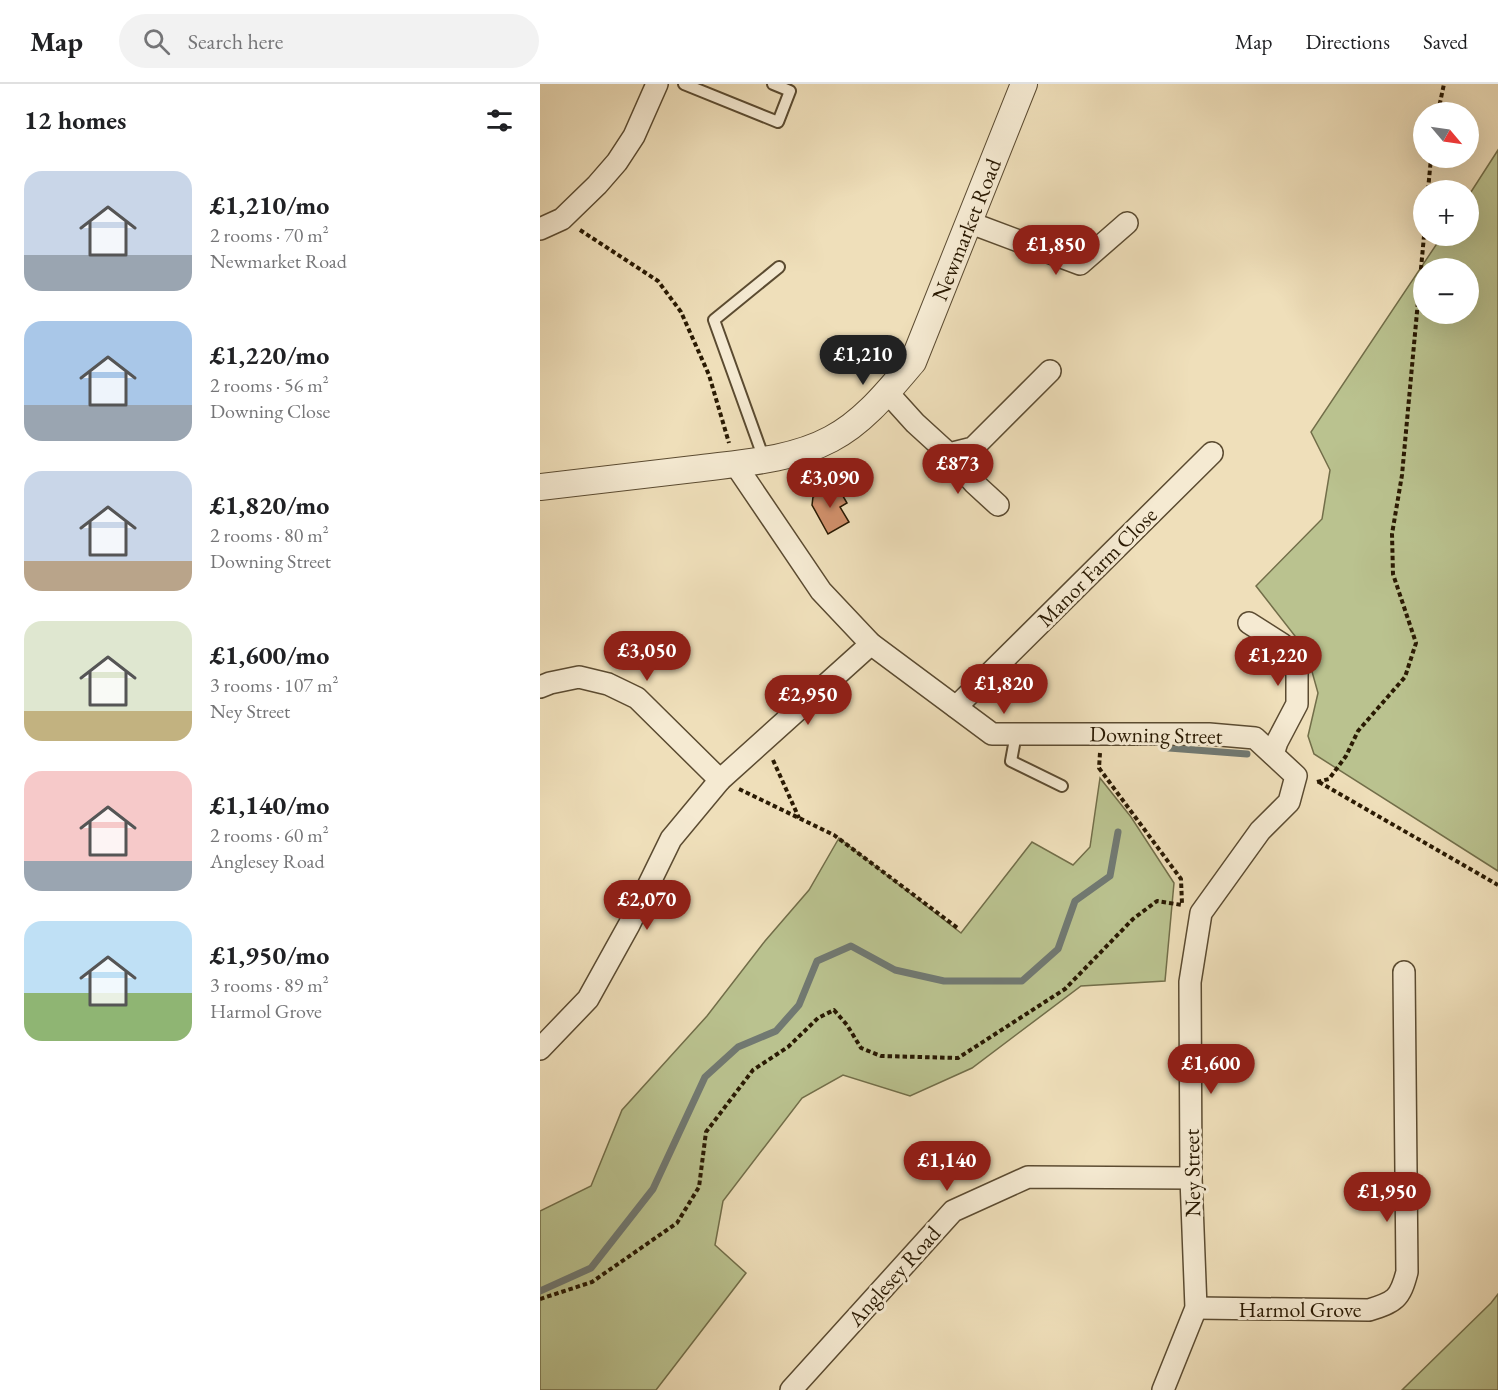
<!DOCTYPE html>
<meta charset="utf-8">
<style>
:root{--surface:#fff;--page:#f2f2f2;--text:#202124;--muted:#757577;--line:#e0e0e0;--accent:#8f2418}
body{margin:0;font-family:"EB Garamond",serif;background:var(--page);color:var(--text);height:100vh;display:flex;flex-direction:column;font-size:22px;white-space:nowrap}
*{box-sizing:border-box;margin:0}
p{font-size:20px;color:var(--muted)}
.icon{flex:none;width:33px;height:33px;fill:none;stroke:currentColor;stroke-width:2;stroke-linecap:round;stroke-linejoin:round}
.map{position:relative;flex:1;overflow:hidden}
.drawer{display:flex;flex-direction:column;background:var(--surface);width:540px}
.drawer>*{flex:none}
.needle{width:39px;rotate:119deg}
.controls{position:absolute;left:873px;top:18px;display:grid;gap:12px}
.controls a{display:grid;place-items:center;width:66px;height:66px;border-radius:50%;background:var(--surface);box-shadow:0 6px 24px #0002;font-size:30px}
.price{position:absolute;translate:-50% -51px;padding:0 14px;border-radius:21px;background:var(--accent);color:#fff;font-size:20px;line-height:39px;filter:drop-shadow(0 2px 3px #0008)}
.price::after{content:'';position:absolute;left:50%;top:36px;width:18px;height:14px;margin-left:-9px;background:inherit;clip-path:polygon(0 0,100% 0,50% 100%)}
.price.active{background:#222;color:#fff}
ul{padding:0;list-style:none}
li{display:flex;align-items:center;gap:18px;height:150px;padding:0 24px}
li span{display:grid;place-items:center;flex:none;width:168px;height:120px;border-radius:18px;color:#555}
li>.icon{margin-inline-start:auto}
span .icon{width:72px;height:72px;fill:#fffc;stroke-width:1}
li b{font-size:26px}
h2{display:flex;justify-content:space-between;align-items:center;height:72px;padding:0 24px;font-size:26px}
header{display:flex;align-items:center;gap:36px;box-sizing:border-box;height:84px;padding:0 30px;background:var(--surface);border-bottom:2px solid var(--line)}
header strong{font-size:28px}
nav{display:flex;gap:33px;margin-inline-start:auto;font-size:21px}
.search{width:420px;height:54px;background:var(--page);display:flex;align-items:center;gap:15px;box-sizing:border-box;padding:0 21px;border-radius:33px;color:var(--muted);font-size:22px}
main{display:flex;flex:1;min-height:0}
.map>svg:first-child{display:block}
.green{fill:#bac28f;stroke:#726e49;stroke-width:1.5;fill-rule:evenodd}
.lines{fill:none;stroke-linecap:round;stroke-linejoin:round}
.stream{stroke:#717972;stroke-width:7}
.building{fill:#cf8f6a;stroke:#2a1a03;stroke-width:1.5}
.service-casing{stroke:#5b4b31;stroke-width:14}
.minor-casing{stroke:#5b4b31;stroke-width:24}
.tertiary-casing{stroke:#5b4b31;stroke-width:28}
.path{stroke:#2a1a03;stroke-width:4;stroke-dasharray:4.5 3;stroke-linecap:butt}
.service{stroke:#f5ead2;stroke-width:10}
.minor{stroke:#f5ead2;stroke-width:21}
.tertiary{stroke:#f5ead2;stroke-width:26}
.labels{text-anchor:middle;dominant-baseline:central;stroke-width:6;stroke-linejoin:round;paint-order:stroke}
.street-label{font-size:22px;fill:#2a1a03;stroke:#f5ead2}
</style>
<header>
<strong>Map</strong>
<div class="search"><svg class="icon" aria-label="search" viewBox="0 0 24 24"><circle cx="10" cy="10" r="6"/><path d="M15 15l6 6"/></svg>Search here</div>
<nav><a>Map</a><a>Directions</a><a>Saved</a></nav>
</header>
<main>
<section class="drawer">
<h2>12 homes<svg class="icon" aria-label="filters" viewBox="0 0 24 24"><path d="M4 7h16M4 17h16"/><circle cx="9" cy="7" r="2"/><circle cx="15" cy="17" r="2"/></svg></h2>
<ul>
<li><span style="background:linear-gradient(#c9d6e8 70%,#9aa5b1 0)"><svg class="icon" aria-label="home" viewBox="0 0 24 24"><path d="M3 11l9-7 9 7M6 9v11h12V9"/></svg></span><div><b>£1,210/mo</b><p>2 rooms · 70 m²</p><p>Newmarket Road</p></div></li>
<li><span style="background:linear-gradient(#a9c7e8 70%,#9aa5b1 0)"><svg class="icon" aria-label="home" viewBox="0 0 24 24"><path d="M3 11l9-7 9 7M6 9v11h12V9"/></svg></span><div><b>£1,220/mo</b><p>2 rooms · 56 m²</p><p>Downing Close</p></div></li>
<li><span style="background:linear-gradient(#c9d6e8 75%,#b9a48a 0)"><svg class="icon" aria-label="home" viewBox="0 0 24 24"><path d="M3 11l9-7 9 7M6 9v11h12V9"/></svg></span><div><b>£1,820/mo</b><p>2 rooms · 80 m²</p><p>Downing Street</p></div></li>
<li><span style="background:linear-gradient(#dfe7d0 75%,#c2b280 0)"><svg class="icon" aria-label="home" viewBox="0 0 24 24"><path d="M3 11l9-7 9 7M6 9v11h12V9"/></svg></span><div><b>£1,600/mo</b><p>3 rooms · 107 m²</p><p>Ney Street</p></div></li>
<li><span style="background:linear-gradient(#f6c9c9 75%,#9aa5b1 0)"><svg class="icon" aria-label="home" viewBox="0 0 24 24"><path d="M3 11l9-7 9 7M6 9v11h12V9"/></svg></span><div><b>£1,140/mo</b><p>2 rooms · 60 m²</p><p>Anglesey Road</p></div></li>
<li><span style="background:linear-gradient(#bfe0f5 60%,#8fb573 0)"><svg class="icon" aria-label="home" viewBox="0 0 24 24"><path d="M3 11l9-7 9 7M6 9v11h12V9"/></svg></span><div><b>£1,950/mo</b><p>3 rooms · 89 m²</p><p>Harmol Grove</p></div></li>
</ul>
</section>
<div class="map">
<svg width="958" height="1306" viewBox="0 0 958 1306">
<rect width="100%" height="100%" fill="#efdfba"/>
<filter id="stains"><feTurbulence type="fractalNoise" baseFrequency=".00333" numOctaves="4"/><feColorMatrix values="0 0 0 0 .2 0 0 0 0 .09 0 0 0 0 .02 0 0 0 .5 -.17"/></filter>
<radialGradient id="worn" r=".72"><stop offset=".6" stop-color="#630" stop-opacity="0"/><stop offset="1" stop-color="#630" stop-opacity=".3"/></radialGradient>
<g class="green">
<path d="M958,66V787L774,670L768,652L778,609L766,566L716,502L782,435L790,386L771,348L902,152H928L929,111ZM884,184H928V230H884Z"/>
<polygon points="560,694 591,733 634,799 625,897 541,902 432,984 370,1012 303,991 262,1014 183,1117 175,1161 206,1189 116,1306 0,1306 0,1127 51,1102 82,1026 167,932 225,857 269,806 299,754 421,849 492,758 533,781 550,763"/>
<polygon points="958,1210 958,1306 862,1306 951,1219"/>
</g>
<g class="lines">
<g class="stream">
<polyline points="629,664 707,670"/>
<polyline points="0,1207 51,1184 113,1105 165,993 198,963 236,947 259,921 277,877 311,862 355,886 404,897 482,897 518,865 535,817 570,792 578,748"/>
</g>
</g>
<polygon class="building" points="296,400 307,419 300,423 309,438 288,450 272,421 273,413"/>
<g class="lines">
<defs>
<g id="service">
<polyline points="144,0 238,38 250,7 233,0"/>
<polyline points="224,375 174,236 239,183"/>
<polyline points="476,650 471,677 522,702"/>
</g>
<g id="minor">
<polyline points="428,138 540,180 587,139"/>
<polyline points="0,145 22,135 57,101 77,78 94,52 117,0"/>
<polyline points="347,308 375,339 409,370 433,364 510,287"/>
<polyline points="409,370 434,399 458,421"/>
<polyline points="195,380 281,507 331,560 452,650 669,650 715,654 756,692 749,718 720,747 661,829 650,898 651,1094 656,1224 623,1306"/>
<polyline points="709,539 742,560 757,586 757,620 737,658 733,670"/>
<polyline points="0,603 10,599 39,593 68,600 97,614 180,696"/>
<polyline points="416,623 672,369"/>
<polyline points="0,965 48,915 89,841 131,755 180,696 331,560"/>
<path d="M656,1224L829,1226C855,1218 860,1215 867,1188L864,888"/>
<polyline points="251,1306 413,1127 488,1093 651,1094"/>
</g>
<g id="tertiary">
<path id="s1" d="M0,403C51,397 102,391 154,385C199,379 250,377 291,355C324,338 349,306 373,278L484,0"/>
</g>
</defs>
<use href="#service" class="service-casing"/>
<use href="#minor" class="minor-casing"/>
<use href="#tertiary" class="tertiary-casing"/>
<g class="path">
<polyline points="898,28 904,0"/>
<polyline points="888,106 891,74"/>
<polyline points="40,146 118,197 141,228 169,291 189,359"/>
<polyline points="560,669 559,684 641,795 642,820"/>
<polyline points="233,676 259,734"/>
<polyline points="777,698 789,695 806,672 818,647 865,593 876,559 853,490 852,450 862,391 884,152"/>
<polyline points="779,698 958,801"/>
<polyline points="199,705 294,751 419,845"/>
<polyline points="0,1215 52,1198 137,1139 159,1103 166,1048 213,986 248,963 278,934 294,926 307,941 321,964 341,972 418,974 525,905 593,835 617,817 642,821"/>
</g>
<use href="#service" class="service"/>
<use href="#minor" class="minor"/>
<use href="#tertiary" class="tertiary"/>
</g>
<g class="labels">
<g class="street-label">
<text stroke="none"><textPath href="#s1" startOffset="552">Newmarket Road</textPath></text>
<text transform="translate(557 483) rotate(-45)">Manor Farm Close</text>
<text transform="translate(616 651) rotate(1)">Downing Street</text>
<text transform="translate(652 1089) rotate(-91)">Ney Street</text>
<text transform="translate(354 1192) rotate(-48)">Anglesey Road</text>
<text x="760" y="1225">Harmol Grove</text>
</g>
</g>
<rect width="100%" height="100%" filter="url(#stains)"/>
<rect width="100%" height="100%" fill="url(#worn)"/>
</svg>
<div class="controls">
<a><svg class="needle" viewBox="-14 -14 28 28"><path d="M0-13l5 13h-10z" fill="#e53935"/><path d="M0 13l5-13h-10z" fill="#757577"/></svg></a>
<a>+</a>
<a>−</a>
</div>
<b class="price" style="left:516px;top:192px">£1,850</b>
<b class="price active" style="left:323px;top:302px">£1,210</b>
<b class="price" style="left:418px;top:411px">£873</b>
<b class="price" style="left:290px;top:425px">£3,090</b>
<b class="price" style="left:107px;top:598px">£3,050</b>
<b class="price" style="left:738px;top:603px">£1,220</b>
<b class="price" style="left:464px;top:631px">£1,820</b>
<b class="price" style="left:268px;top:642px">£2,950</b>
<b class="price" style="left:107px;top:847px">£2,070</b>
<b class="price" style="left:671px;top:1011px">£1,600</b>
<b class="price" style="left:407px;top:1108px">£1,140</b>
<b class="price" style="left:847px;top:1139px">£1,950</b>
</div>
</main>
